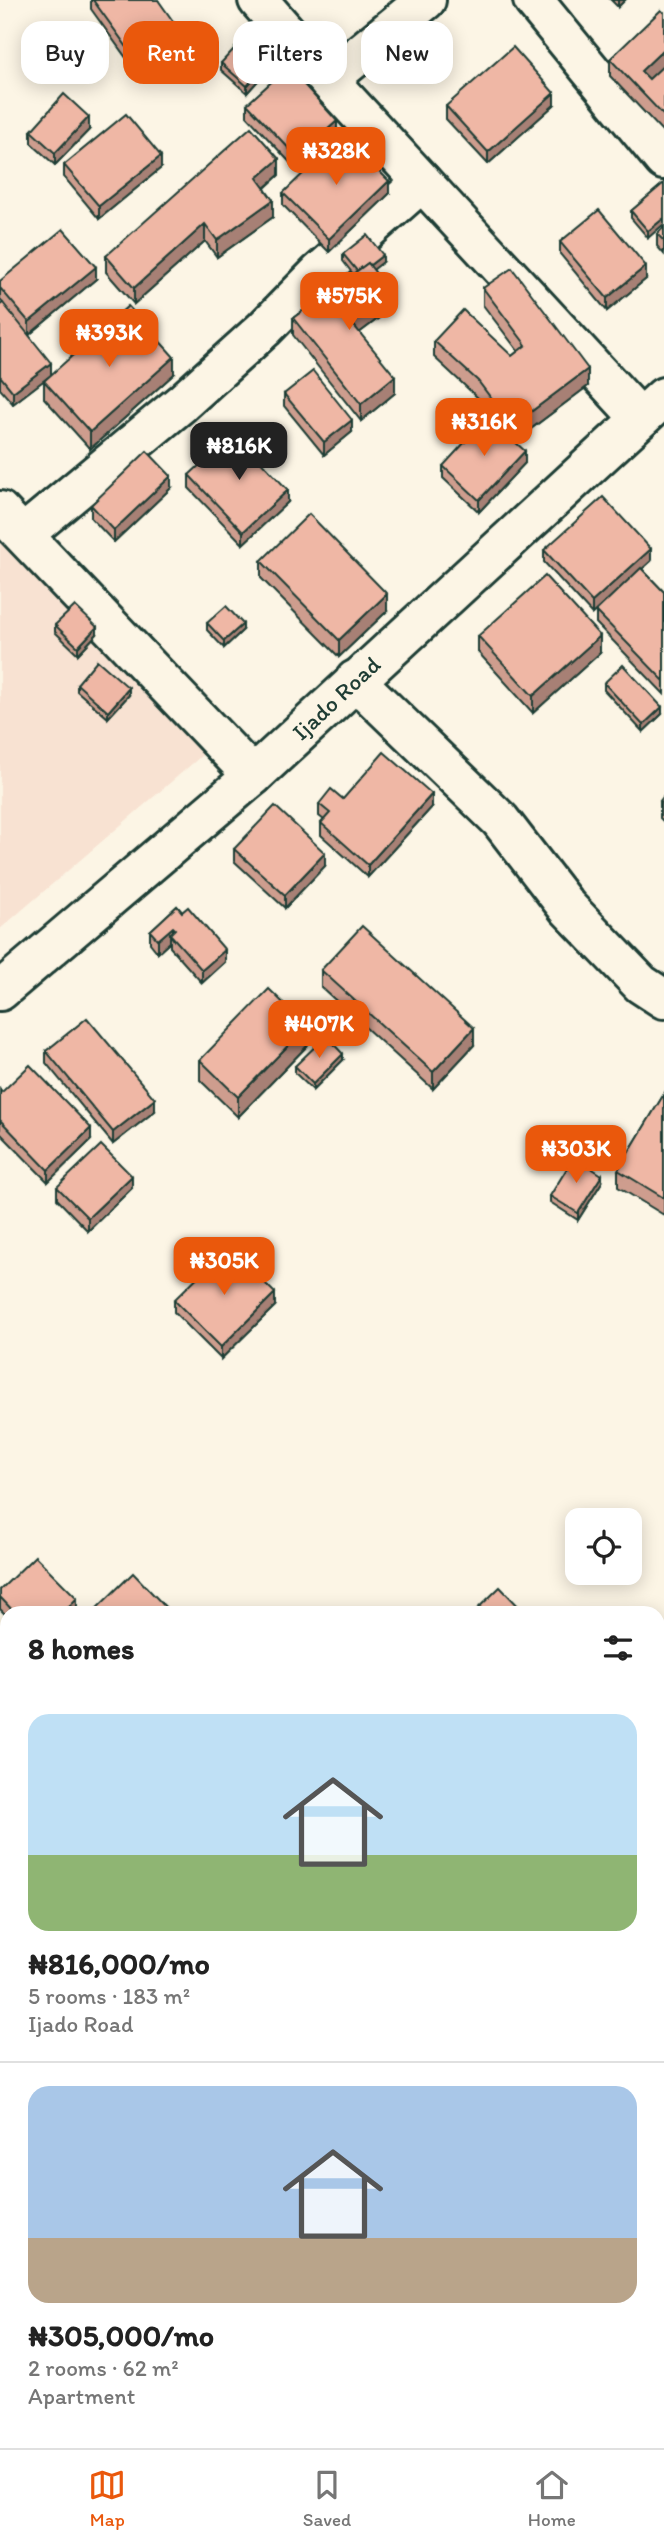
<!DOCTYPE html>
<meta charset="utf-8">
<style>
:root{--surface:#fff;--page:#f6f6f6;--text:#222;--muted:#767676;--line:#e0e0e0;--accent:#ea580c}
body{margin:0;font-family:Itim,sans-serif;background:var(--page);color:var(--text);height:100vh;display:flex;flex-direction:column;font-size:26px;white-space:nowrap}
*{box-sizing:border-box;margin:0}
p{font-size:23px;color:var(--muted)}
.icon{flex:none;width:38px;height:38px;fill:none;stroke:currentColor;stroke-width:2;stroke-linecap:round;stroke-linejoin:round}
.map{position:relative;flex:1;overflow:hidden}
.sheet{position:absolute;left:0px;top:1606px;width:665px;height:842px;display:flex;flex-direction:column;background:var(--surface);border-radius:21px 21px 0 0;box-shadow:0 4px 18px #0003}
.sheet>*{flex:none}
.banner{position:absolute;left:21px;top:21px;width:623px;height:63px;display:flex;gap:14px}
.controls{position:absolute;left:565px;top:1508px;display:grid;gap:14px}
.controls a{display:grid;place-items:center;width:77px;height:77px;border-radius:14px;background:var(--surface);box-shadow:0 4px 18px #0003;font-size:35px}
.price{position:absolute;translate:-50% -60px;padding:0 16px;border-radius:14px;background:var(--accent);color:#fff;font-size:23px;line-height:46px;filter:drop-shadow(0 2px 4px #0008)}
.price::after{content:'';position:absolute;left:50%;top:42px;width:21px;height:16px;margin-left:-10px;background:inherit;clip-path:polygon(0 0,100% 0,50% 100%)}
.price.on{background:#222;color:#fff}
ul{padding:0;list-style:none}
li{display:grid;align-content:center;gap:14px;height:371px;padding:0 28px}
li+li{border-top:2px solid var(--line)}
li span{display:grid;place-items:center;height:217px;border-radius:21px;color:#555}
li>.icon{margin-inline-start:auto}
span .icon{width:126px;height:126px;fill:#fffc;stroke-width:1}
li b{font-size:30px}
h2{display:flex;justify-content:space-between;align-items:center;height:84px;padding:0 28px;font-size:30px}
.tag{padding:0 24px;border-radius:21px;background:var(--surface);box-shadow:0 4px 18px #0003;font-size:24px;line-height:63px}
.tag.on{background:var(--accent);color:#fff}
.menu{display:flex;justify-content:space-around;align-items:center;height:98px;border-top:2px solid var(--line);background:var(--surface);font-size:19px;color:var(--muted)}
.menu a{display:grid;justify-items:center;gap:4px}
.menu .on{color:var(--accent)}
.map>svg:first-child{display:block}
.built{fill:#f8e2d2}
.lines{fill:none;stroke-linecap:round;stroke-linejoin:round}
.minor-casing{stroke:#1f3d34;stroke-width:44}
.tertiary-casing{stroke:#1f3d34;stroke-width:44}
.minor{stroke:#fcf5e5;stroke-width:38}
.tertiary{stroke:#fcf5e5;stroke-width:38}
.wall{fill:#ce9d8e;stroke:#1f3d34;stroke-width:2}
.shaded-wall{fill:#a78074;stroke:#1f3d34;stroke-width:2}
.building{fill:#efb7a5;stroke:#1f3d34;stroke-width:2}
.labels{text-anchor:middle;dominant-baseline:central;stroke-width:5;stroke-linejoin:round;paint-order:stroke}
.street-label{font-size:24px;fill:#1f3d34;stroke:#fcf5e5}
</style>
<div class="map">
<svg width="664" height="2448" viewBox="0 0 664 2448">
<rect width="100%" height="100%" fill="#fcf5e5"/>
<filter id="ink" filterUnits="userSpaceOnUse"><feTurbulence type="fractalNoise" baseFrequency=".0143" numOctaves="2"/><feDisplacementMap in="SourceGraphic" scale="14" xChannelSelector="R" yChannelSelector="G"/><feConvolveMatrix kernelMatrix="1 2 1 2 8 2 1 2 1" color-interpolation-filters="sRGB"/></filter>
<g filter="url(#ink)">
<polygon class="built" points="0,528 207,751 0,929"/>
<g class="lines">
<defs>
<g id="minor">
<polyline points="258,0 328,80 640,418"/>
<polyline points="533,0 664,160"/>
<polyline points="328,80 426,0"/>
<polyline points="0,511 253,776"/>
<polyline points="24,534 182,403 264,329 319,273 422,182"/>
<polyline points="355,680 500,820 567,907 641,984 664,999"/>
<polyline points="145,2448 150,2441"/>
</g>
<polyline id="tertiary" points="0,991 253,776 664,397"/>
</defs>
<use href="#minor" class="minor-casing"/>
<use href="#tertiary" class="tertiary-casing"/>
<use href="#minor" class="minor"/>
<use href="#tertiary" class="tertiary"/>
</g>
<g class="wall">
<polygon points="91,0 158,0 175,36 132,66 91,9"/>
<polygon points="611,0 625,0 618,7"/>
<polygon points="664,13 664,133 610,76 610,59"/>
<polygon points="221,63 272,65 247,93 221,70"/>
<polygon points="247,104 337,133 297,170 247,116"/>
<polygon points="554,105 488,164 446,119 446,106"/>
<polygon points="89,130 55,165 31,143 31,131"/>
<polygon points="64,165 161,168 99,219 64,177"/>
<polygon points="279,175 265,188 273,217 217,257 205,241 134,304 106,272 106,256"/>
<polygon points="664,183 648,238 631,218 631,211"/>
<polygon points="283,193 389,194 329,252 283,205"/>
<polygon points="664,227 664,254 657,246 657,234"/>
<polygon points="560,242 646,279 607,311 560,254"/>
<polygon points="343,254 383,262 373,269 391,309 359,333 395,393 361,421 293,335 293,318 353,274 343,261"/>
<polygon points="96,279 29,335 51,374 174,374 90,449 44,398 44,380 13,404 0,389 0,305 3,303 0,300 0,281"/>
<polygon points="483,288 588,386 515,441 525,463 479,512 443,478 443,466 501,428 478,398 434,357 434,341 512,356 518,351 483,305"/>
<polygon points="284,394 352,432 324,455 284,406"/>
<polygon points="189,475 288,502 243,544 189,488"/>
<polygon points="171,488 114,542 91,518 91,505"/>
<polygon points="544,550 651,561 642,569 664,592 664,694 596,623 596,611 612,596 592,614 544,562"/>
<polygon points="261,561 387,611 339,657 261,578"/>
<polygon points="207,623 243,630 224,648 207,630"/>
<polygon points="55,625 97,634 78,654 55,632"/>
<polygon points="478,636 600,653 533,713 478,652"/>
<polygon points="604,683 662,714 643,732 604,690"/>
<polygon points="77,684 129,695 108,718 77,691"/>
<polygon points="664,796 664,822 660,818 660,801"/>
<polygon points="343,799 432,807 368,877 321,835 321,823 324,820 319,816 319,804"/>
<polygon points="234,849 325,866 285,908 234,861"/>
<polygon points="177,906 225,962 202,983 170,947 170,942 158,953 150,943 150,931"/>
<polygon points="321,970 474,1045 433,1089 321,987"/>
<polygon points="307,1046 238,1117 200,1080 200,1060"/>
<polygon points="46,1051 155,1111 113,1144 46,1063"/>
<polygon points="343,1060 313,1090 295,1073 295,1066"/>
<polygon points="0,1089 2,1092 91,1140 48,1182 0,1133"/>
<polygon points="664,1094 664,1215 618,1187 618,1170"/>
<polygon points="602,1182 578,1220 550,1202 550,1196"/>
<polygon points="57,1187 132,1188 88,1231 57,1199"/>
<polygon points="174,1300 275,1306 221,1359 174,1312"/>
<polygon points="0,1590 77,1611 74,1614 7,1614 7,1616 0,1609"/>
<polygon points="658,1830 664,1834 664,1928 658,1923"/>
<polygon points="658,2021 664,2025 664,2121 658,2117"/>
<polygon points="236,2441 333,2441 342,2448 245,2448"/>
</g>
<g class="shaded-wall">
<polygon points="618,0 625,0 618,7"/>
<polygon points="175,24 175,36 132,66 132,54"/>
<polygon points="664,49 664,65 641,88 641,71"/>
<polygon points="272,58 272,65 247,93 247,86"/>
<polygon points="554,93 554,105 488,164 488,152"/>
<polygon points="89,117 89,130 55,165 55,153"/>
<polygon points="337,121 337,133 297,170 297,157"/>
<polygon points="161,156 161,168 99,219 99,206"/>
<polygon points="279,159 279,175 257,194 257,178"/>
<polygon points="389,181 389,194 329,252 329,239"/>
<polygon points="273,200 273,217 217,257 217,240"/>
<polygon points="664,218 664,224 648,238 648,231"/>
<polygon points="205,224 205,241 134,304 134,288"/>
<polygon points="383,255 383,262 359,281 359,274"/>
<polygon points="646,266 646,279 607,311 607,298"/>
<polygon points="96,267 96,279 29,335 29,322"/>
<polygon points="391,293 391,309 351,339 351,322"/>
<polygon points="174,357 174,374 90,449 90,432"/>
<polygon points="51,363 51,375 13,404 13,392"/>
<polygon points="588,369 588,386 512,443 512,426"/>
<polygon points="395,376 395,393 361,421 361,404"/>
<polygon points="352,420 352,432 324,455 324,442"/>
<polygon points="525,451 525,463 479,512 479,500"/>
<polygon points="171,476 171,488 114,542 114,530"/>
<polygon points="288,490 288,502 243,544 243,532"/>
<polygon points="651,549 651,561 592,614 592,602"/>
<polygon points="387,594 387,611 339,657 339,640"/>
<polygon points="243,624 243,630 224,648 224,641"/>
<polygon points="97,627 97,634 78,654 78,647"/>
<polygon points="600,636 600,653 533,713 533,696"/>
<polygon points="129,688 129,695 108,718 108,712"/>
<polygon points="662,707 662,714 643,732 643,725"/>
<polygon points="432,794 432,807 368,877 368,865"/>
<polygon points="325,853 325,866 285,908 285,895"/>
<polygon points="173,927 173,939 170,934 170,942 158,953 158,940"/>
<polygon points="225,950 225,962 202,983 202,970"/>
<polygon points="307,1026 307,1046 238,1117 238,1097"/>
<polygon points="474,1028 474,1045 433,1089 433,1072"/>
<polygon points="343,1054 343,1060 313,1090 313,1084"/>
<polygon points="155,1099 155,1111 113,1144 113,1132"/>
<polygon points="91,1128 91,1140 48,1182 48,1170"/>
<polygon points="602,1175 602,1182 578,1220 578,1213"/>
<polygon points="132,1176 132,1188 88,1231 88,1218"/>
<polygon points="275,1293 275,1306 221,1359 221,1347"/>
<polygon points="77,1598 77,1611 74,1614 62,1614"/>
<polygon points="7,1826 7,1843 0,1853 0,1836"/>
<polygon points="664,2171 664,2183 658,2191 658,2179"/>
<polygon points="7,2305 7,2321 0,2330 0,2313"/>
</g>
<g class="building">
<polygon points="93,0 158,0 175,24 132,54"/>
<polygon points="661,10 664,13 664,49 641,71 649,79 664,65 664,116 610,59"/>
<polygon points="247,35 272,58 247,86 221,63"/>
<polygon points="513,47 554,93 488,152 446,106"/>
<polygon points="288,67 337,121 297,157 247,104"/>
<polygon points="64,94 89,117 55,153 31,131"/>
<polygon points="126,114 161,156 99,206 64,165"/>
<polygon points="251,127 279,159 257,178 273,200 217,240 205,224 134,288 106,256"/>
<polygon points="343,135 389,181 329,239 283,193"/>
<polygon points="664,183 664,218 648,231 631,211"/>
<polygon points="599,210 646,266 607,298 560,242"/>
<polygon points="664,227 664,241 657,234"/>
<polygon points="63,229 96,267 29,322 0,288 0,281"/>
<polygon points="367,235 383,255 370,265 368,263 357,271 343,254"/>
<polygon points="368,263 391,293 351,322 395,376 361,404 293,318"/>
<polygon points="512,268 588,369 512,426 478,381 434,341 463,310 512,356 526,345 483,288"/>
<polygon points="3,303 51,363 13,392 0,376 0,305"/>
<polygon points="128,306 174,357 90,432 44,381"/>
<polygon points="313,371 352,420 324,442 284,394"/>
<polygon points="488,417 525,451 479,500 443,466"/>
<polygon points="234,433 288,490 243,532 189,475"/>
<polygon points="147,451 171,476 114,530 91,505"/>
<polygon points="603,497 651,549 592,602 544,550"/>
<polygon points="309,514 387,594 339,640 261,561"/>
<polygon points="641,568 664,592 664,681 596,611"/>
<polygon points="545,576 600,636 533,696 478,636"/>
<polygon points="75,606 97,627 78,647 55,625"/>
<polygon points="226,606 243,624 224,641 207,623"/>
<polygon points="97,660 129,688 108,712 77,684"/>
<polygon points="623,665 662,707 643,725 604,683"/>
<polygon points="384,752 432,794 368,865 321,823 330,813 319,804 331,789 343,799"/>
<polygon points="664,796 664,805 660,801"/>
<polygon points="275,806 325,853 285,895 234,849"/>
<polygon points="177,906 182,912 188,907 225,950 202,970 170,934 175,929 173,927 158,940 150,931"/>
<polygon points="362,926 474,1028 433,1072 321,970"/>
<polygon points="269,989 307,1026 238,1097 200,1060"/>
<polygon points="87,1018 155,1099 113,1132 46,1051"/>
<polygon points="326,1036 343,1054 313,1084 295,1066"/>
<polygon points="30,1065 91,1128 48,1170 0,1120 0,1089 2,1092"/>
<polygon points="664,1094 664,1198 618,1170"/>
<polygon points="101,1145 132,1176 88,1218 57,1187"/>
<polygon points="574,1157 602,1175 578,1213 550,1196"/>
<polygon points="228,1247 275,1293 221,1347 174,1300"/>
<polygon points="35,1556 77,1598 62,1614 16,1614 0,1597 0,1590"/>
<polygon points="133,1573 172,1614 91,1614"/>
<polygon points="500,1587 526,1614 472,1614"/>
<polygon points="0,1749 7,1754 7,1826 0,1836"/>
<polygon points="658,1830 664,1834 664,1916 658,1911"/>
<polygon points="658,2021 664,2025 664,2104 658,2100"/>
<polygon points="658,2134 664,2138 664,2171 658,2179"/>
<polygon points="7,2185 7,2305 0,2313 0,2193"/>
<polygon points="197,2441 236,2441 245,2448 192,2448"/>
<polygon points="258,2441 333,2441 342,2448 267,2448"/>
</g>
</g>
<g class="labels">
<g class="street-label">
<text transform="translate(336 698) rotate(-43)">Ijado Road</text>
</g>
</g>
</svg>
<div class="controls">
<a><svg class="icon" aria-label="locate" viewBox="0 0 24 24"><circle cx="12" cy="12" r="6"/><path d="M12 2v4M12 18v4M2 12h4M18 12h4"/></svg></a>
</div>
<b class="price" style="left:336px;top:187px">₦328K</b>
<b class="price" style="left:349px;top:332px">₦575K</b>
<b class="price" style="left:109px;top:369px">₦393K</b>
<b class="price" style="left:484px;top:458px">₦316K</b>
<b class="price on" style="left:239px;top:482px">₦816K</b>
<b class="price" style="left:319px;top:1060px">₦407K</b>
<b class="price" style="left:576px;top:1185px">₦303K</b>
<b class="price" style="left:224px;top:1297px">₦305K</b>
<div class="banner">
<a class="tag">Buy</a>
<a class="tag on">Rent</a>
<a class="tag">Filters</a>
<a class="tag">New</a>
</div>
<section class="sheet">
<h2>8 homes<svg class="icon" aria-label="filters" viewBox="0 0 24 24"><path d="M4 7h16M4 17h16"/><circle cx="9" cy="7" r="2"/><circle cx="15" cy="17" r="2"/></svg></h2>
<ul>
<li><span style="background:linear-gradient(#bfe0f5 65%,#8fb573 0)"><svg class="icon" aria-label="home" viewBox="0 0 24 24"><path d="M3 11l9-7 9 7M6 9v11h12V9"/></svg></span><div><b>₦816,000/mo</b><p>5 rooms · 183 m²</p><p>Ijado Road</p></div></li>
<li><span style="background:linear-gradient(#a9c7e8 70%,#b9a48a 0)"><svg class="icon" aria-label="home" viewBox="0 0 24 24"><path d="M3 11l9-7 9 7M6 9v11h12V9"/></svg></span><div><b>₦305,000/mo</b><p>2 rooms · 62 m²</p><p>Apartment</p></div></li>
</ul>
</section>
</div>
<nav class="menu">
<a class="on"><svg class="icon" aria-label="map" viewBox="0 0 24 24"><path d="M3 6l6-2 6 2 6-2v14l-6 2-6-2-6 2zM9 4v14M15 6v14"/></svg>Map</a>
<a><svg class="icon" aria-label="saved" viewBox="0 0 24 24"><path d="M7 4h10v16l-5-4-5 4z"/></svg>Saved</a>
<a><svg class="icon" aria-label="home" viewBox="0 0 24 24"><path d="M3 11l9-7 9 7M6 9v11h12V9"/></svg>Home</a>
</nav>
